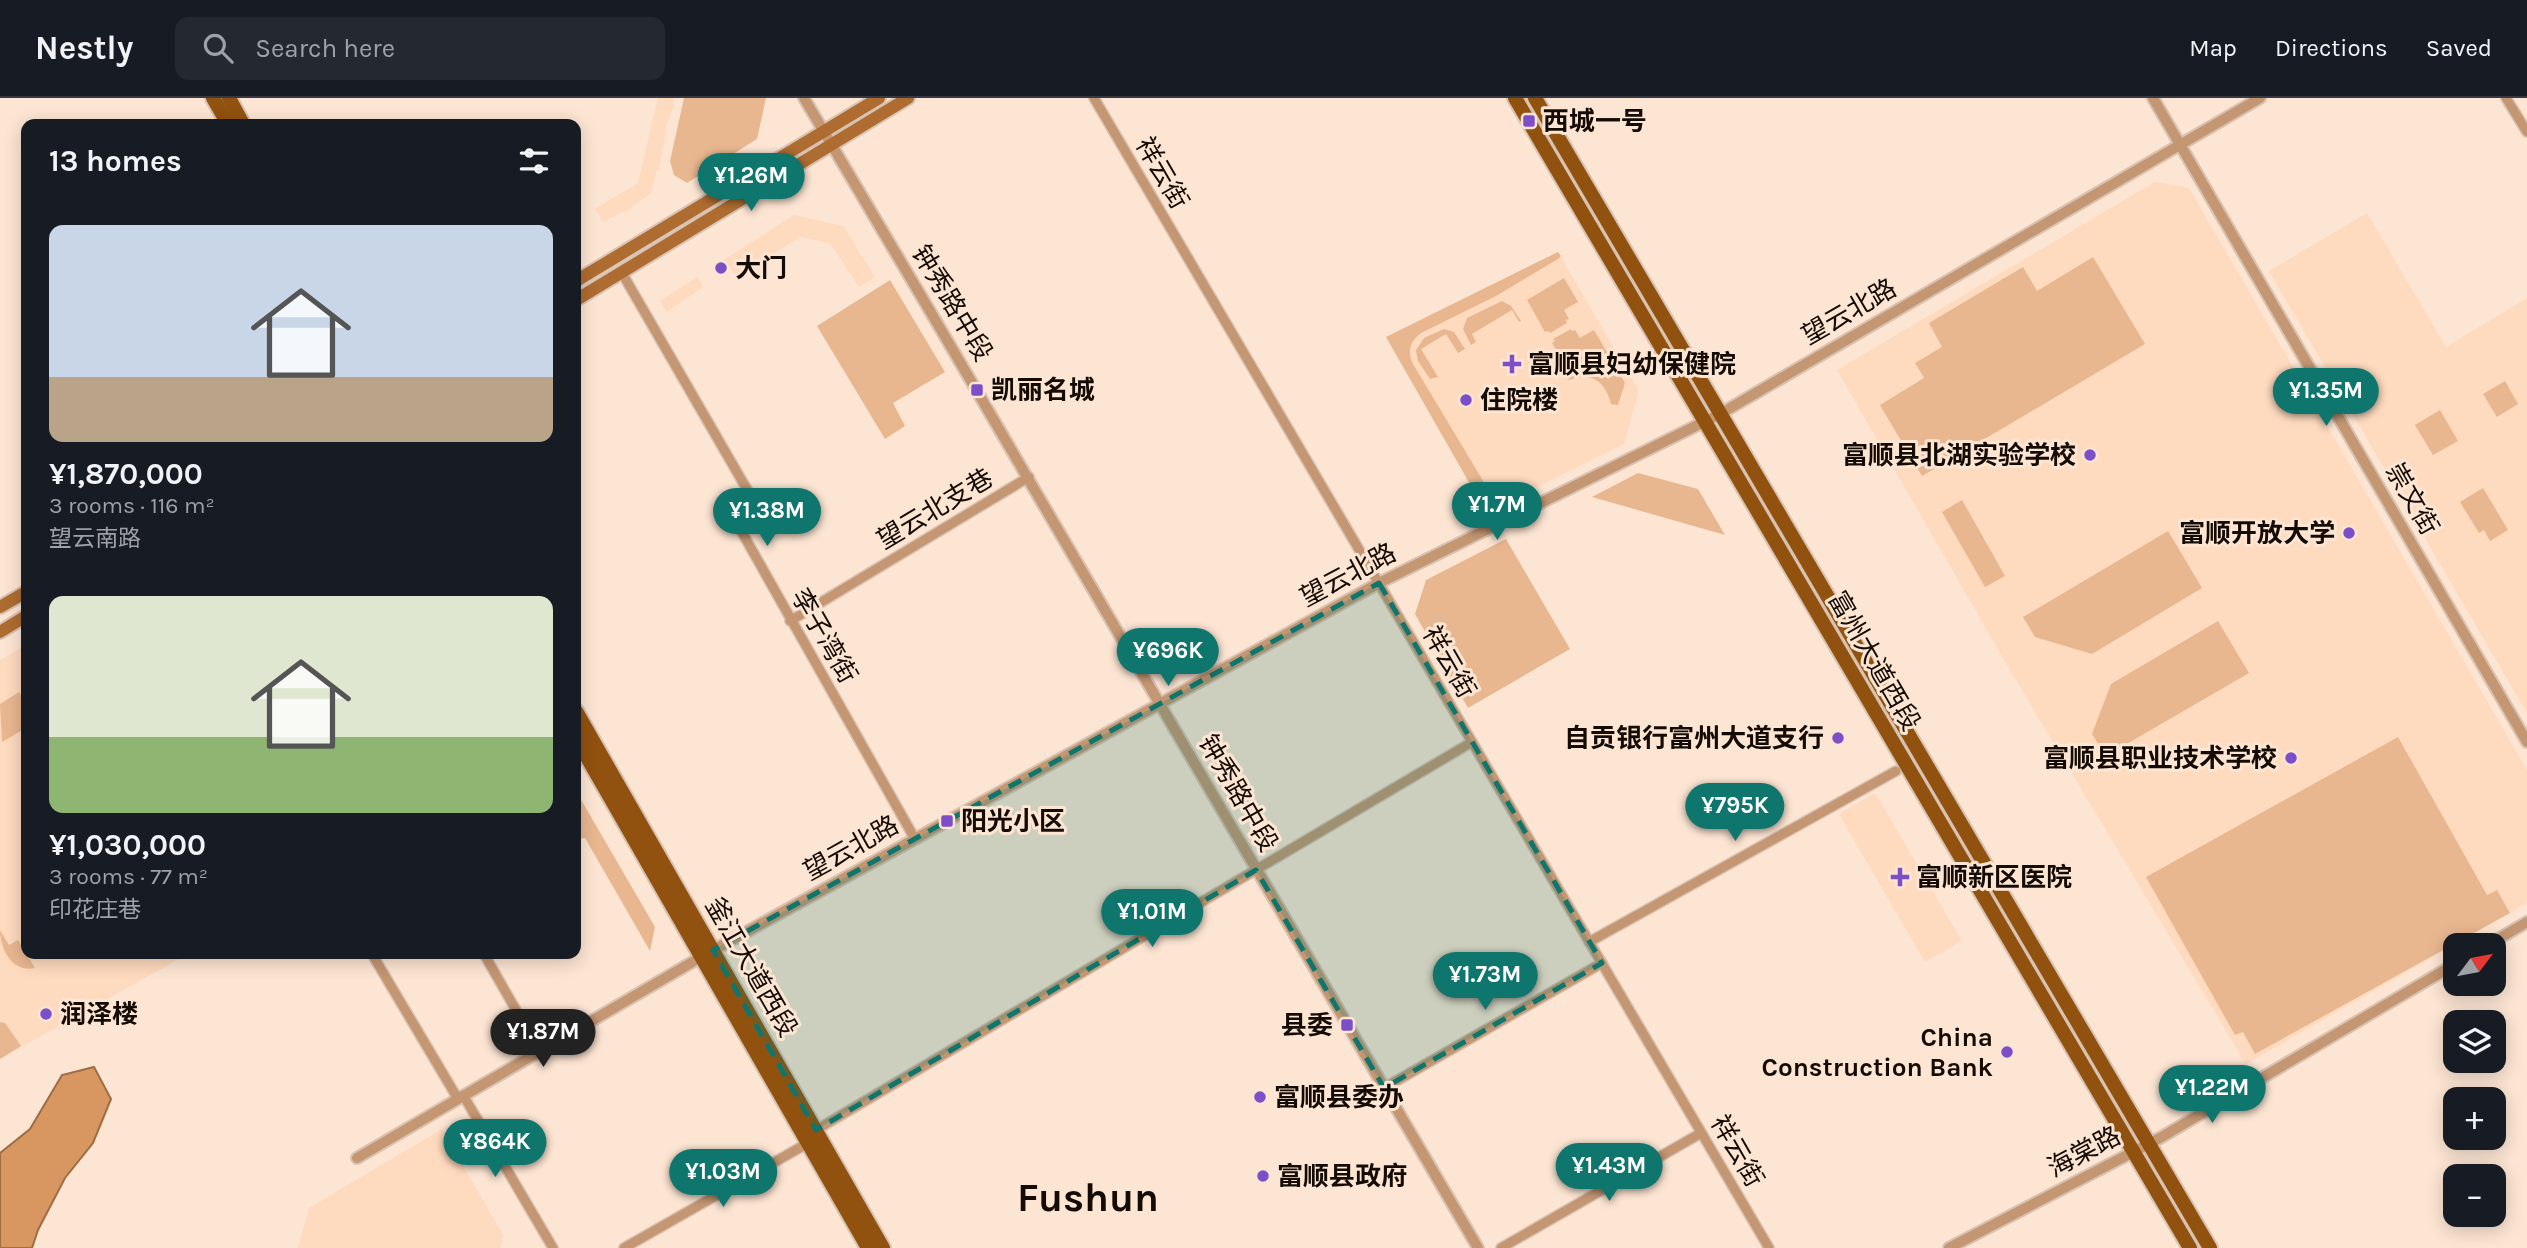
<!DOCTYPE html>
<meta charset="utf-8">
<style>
:root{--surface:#171b24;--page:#242831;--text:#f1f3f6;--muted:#9ea1a6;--line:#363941;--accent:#0f766e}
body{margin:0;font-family:Karla,"Noto Sans SC",sans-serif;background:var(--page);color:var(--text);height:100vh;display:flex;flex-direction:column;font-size:26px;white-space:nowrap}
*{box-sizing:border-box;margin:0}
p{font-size:23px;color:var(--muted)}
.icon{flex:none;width:38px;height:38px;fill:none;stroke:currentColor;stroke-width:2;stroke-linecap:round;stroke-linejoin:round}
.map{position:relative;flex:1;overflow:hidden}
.sheet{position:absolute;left:21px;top:21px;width:560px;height:840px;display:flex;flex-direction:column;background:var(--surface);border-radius:14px;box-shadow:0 4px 18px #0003}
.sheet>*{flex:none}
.needle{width:46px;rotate:58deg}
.fabs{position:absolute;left:2443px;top:835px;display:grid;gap:14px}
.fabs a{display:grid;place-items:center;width:63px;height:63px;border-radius:14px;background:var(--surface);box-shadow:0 4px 18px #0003;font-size:35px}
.price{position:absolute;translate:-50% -60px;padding:0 16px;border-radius:24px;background:var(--accent);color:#fff;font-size:23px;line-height:46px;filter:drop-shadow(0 2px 4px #0008)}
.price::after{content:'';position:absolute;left:50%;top:42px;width:21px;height:16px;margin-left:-10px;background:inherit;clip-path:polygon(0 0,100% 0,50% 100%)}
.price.selected{background:#222;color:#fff}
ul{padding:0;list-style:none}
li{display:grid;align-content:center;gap:14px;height:371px;padding:0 28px}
li span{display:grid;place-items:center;height:217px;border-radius:14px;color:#555}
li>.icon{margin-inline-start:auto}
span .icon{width:126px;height:126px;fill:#fffc;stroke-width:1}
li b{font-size:30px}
h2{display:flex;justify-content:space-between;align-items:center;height:84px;padding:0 28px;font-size:30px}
header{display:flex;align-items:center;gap:42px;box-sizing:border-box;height:98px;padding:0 35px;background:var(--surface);border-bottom:2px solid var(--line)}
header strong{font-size:33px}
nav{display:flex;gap:38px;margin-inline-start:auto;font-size:24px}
.search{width:490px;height:63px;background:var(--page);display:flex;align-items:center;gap:18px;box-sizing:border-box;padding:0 24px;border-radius:14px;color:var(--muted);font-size:26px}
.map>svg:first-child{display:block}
.built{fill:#fedabe}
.green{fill:#e8b790}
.water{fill:#d89761;stroke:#9d6d45;stroke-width:2}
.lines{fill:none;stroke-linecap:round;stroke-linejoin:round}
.minor-casing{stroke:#d8c2b2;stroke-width:12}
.tertiary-casing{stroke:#d8c2b2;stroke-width:14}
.secondary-casing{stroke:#d8c2b2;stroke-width:16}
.primary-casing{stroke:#d8c2b2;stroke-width:18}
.minor{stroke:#c49672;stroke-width:9}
.tertiary{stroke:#c49672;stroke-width:10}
.secondary{stroke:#ae6c30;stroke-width:12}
.primary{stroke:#92520f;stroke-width:14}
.marked{fill:#0f766e;fill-opacity:0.2;stroke:#0f766e;stroke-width:5;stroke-dasharray:14 9;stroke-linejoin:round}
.poi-dot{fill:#7c4fc8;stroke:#fde5d3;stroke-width:2.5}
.labels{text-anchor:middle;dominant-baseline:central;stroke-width:6;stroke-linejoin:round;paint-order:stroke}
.poi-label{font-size:26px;font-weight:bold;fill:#140b04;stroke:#fde5d3;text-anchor:start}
.street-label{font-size:26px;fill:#140b04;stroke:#fde5d3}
.town-label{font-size:40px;font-weight:bold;fill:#140b04;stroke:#fde5d3}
</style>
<header>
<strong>Nestly</strong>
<div class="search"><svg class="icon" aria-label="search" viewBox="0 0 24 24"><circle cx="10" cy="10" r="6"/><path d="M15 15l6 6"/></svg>Search here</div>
<nav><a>Map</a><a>Directions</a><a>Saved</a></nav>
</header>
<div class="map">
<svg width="2527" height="1150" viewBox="0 0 2527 1150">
<rect width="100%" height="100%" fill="#fde5d3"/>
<g class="built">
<polygon points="658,0 674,0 673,5 675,5 667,25 659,72 657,72 651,95 624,115 623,113 603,124 595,111 638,85"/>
<polygon points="2155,84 2189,90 2527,672 2527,805 2246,966 2010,572 1837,272"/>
<polygon points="2367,115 2446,249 2527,200 2527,615 2269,173"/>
<polygon points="794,117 843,128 875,179 859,189 830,145 800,139 736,179 725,161"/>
<polygon points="1558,154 1639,293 1624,346 1486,414 1386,239"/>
<polygon points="697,179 703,189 667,214 660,203"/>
<polygon points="26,547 26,856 176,856 179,861 0,961 0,562"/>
<polygon points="1875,695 1962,843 1925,864 1839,716"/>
<polygon points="442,1031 503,1137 501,1150 298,1150 309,1110"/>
</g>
<g class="green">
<polygon points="684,0 766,0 757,41 687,85 674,77 670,63"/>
<path d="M1558,154L1561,158L1558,161L1496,198L1421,235C1410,243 1407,254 1413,266L1494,401L1495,409L1486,414L1386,239Z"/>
<polygon points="2093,159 2145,246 1922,378 1880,307 1924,280 1915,265 1942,249 1929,225 2023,169 2037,193"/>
<polygon points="1564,180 1578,204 1564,212 1569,221 1566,222 1567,225 1550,235 1548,233 1545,234 1527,202"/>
<polygon points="890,182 945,274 893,305 905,328 885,341 817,228"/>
<polygon points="1502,203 1511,208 1521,223 1519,224 1512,212 1472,236 1476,244 1471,247 1463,231 1467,220"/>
<polygon points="1444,231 1454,234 1465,251 1458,255 1446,236 1421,251 1438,279 1430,281 1418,263 1416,252 1424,240"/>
<path d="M1571,231L1572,233L1575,232L1580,240L1594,232L1625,285L1618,307L1611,306C1605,282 1591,274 1569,282L1563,279L1557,269L1562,262L1552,245L1555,243L1553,241Z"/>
<polygon points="2505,283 2518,306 2497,319 2483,296"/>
<polygon points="2440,312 2458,343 2433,357 2415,327"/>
<polygon points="1638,375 1698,391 1725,437 1592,399"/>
<polygon points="2483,390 2508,432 2490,443 2484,432 2479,435 2460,404"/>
<polygon points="1962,402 2005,478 1985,489 1942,414"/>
<polygon points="2168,433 2202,490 2092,556 2035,539 2023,519"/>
<polygon points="1506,441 1570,551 1468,610 1415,516 1426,482"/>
<polygon points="2218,523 2249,575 2106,658 2092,636 2111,586"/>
<polygon points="19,594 26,606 26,630 2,644 0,606"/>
<polygon points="2398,639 2487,797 2497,792 2510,815 2255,956 2243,934 2235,937 2146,779"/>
<polygon points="576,693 655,829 650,853 585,740 576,741"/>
<path d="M0,832L9,847L18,842L35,870C12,875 0,851 0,832Z"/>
<polygon points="0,924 5,925 21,948 0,961"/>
</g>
<polygon class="water" points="94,969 111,1001 93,1045 65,1080 38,1132 32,1150 0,1150 0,1055 30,1031 62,977"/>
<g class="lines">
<defs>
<g id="minor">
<polyline points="1094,0 1769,1150"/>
<polyline points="2506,0 2527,34"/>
<polyline points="622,175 756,407 739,429 915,741"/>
<polyline points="790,523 1029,379"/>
<polyline points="1589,844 1896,673"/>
<polyline points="372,856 458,1001"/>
<polyline points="484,856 540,954"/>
<polyline points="1384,990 1602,865"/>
<polyline points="463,997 553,1150"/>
<polyline points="816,1032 1472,644"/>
<polyline points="624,1150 808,1045"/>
<polyline points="1501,1150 1701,1035"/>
</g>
<g id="tertiary">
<path d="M804,0C1031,382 1253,767 1478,1150"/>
<polyline points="2153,0 2527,644"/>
<polyline points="2488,847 2527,824"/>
<polyline points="357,1060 701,859 1379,485 1720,316 2260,0"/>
<polyline points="1949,1150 2160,1040 2455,866"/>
</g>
<g id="secondary">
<polyline points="576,183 879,0"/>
<polyline points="576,202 908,0"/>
<polyline points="0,509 26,494"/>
<polyline points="0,534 26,518"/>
</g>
<g id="primary">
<polyline points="213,0 228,26"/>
<polyline points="229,0 243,26"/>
<polyline points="1515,0 2190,1150"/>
<polyline points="1535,0 2210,1150"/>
<polyline points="576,613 883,1150"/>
<polyline points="576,640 868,1150"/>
</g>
</defs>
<use href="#minor" class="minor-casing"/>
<use href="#tertiary" class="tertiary-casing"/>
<use href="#secondary" class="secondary-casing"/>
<use href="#primary" class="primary-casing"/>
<use href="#minor" class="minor"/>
<use href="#tertiary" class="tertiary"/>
<use href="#secondary" class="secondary"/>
<use href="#primary" class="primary"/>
</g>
<path class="marked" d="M1379,485L1602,865L1384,990L1256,772L816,1032L713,852Z"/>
<g class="poi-dot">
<rect x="1522" y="16" width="14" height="14" rx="3.5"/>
<circle cx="721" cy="170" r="7"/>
<path d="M1508.5 255.5h7v7h7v7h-7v7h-7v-7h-7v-7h7z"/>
<rect x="970" y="285" width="14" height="14" rx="3.5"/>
<circle cx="1466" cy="302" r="7"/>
<circle cx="2090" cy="357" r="7"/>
<circle cx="2349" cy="435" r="7"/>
<circle cx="1838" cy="640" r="7"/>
<circle cx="2291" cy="660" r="7"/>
<rect x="940" y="716" width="14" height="14" rx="3.5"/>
<path d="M1896.5 768.5h7v7h7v7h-7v7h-7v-7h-7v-7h7z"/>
<circle cx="46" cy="916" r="7"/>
<rect x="1340" y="920" width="14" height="14" rx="3.5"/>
<circle cx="2007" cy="954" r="7"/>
<circle cx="1260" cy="999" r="7"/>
<circle cx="1263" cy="1078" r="7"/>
</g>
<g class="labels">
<g class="poi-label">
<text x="1543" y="23">西城一号</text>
<text x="735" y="170">大门</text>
<text x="1528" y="266">富顺县妇幼保健院</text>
<text x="991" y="292">凯丽名城</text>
<text x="1480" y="302">住院楼</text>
<text x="2076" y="357" text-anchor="end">富顺县北湖实验学校</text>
<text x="2335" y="435" text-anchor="end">富顺开放大学</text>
<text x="1824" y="640" text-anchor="end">自贡银行富州大道支行</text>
<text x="2277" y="660" text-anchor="end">富顺县职业技术学校</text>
<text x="961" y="723">阳光小区</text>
<text x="1916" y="779">富顺新区医院</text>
<text x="60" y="916">润泽楼</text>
<text x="1333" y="927" text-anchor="end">县委</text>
<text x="1993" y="939" text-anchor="end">China<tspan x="1993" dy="30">Construction Bank</tspan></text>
<text x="1274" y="999">富顺县委办</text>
<text x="1277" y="1078">富顺县政府</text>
</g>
<g class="street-label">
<text transform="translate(1162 75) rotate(60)">祥云街</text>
<text transform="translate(952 205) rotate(59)">钟秀路中段</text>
<text transform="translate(1849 214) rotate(-30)">望云北路</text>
<text transform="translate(2412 401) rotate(60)">崇文街</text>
<text transform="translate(935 411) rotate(-31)">望云北支巷</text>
<text transform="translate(1348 477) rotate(-28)">望云北路</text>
<text transform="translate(824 538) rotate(60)">李子湾街</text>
<text transform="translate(1874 563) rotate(60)">富州大道西段</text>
<text transform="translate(1449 564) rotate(60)">祥云街</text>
<text transform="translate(1238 695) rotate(60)">钟秀路中段</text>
<text transform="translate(851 750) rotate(-29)">望云北路</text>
<text transform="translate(751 869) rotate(60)">釜江大道西段</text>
<text transform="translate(1737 1053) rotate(60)">祥云街</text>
<text transform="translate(2084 1054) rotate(-28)">海棠路</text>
</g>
<g class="town-label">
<text x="1088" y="1099">Fushun</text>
</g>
</g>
</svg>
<div class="fabs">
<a><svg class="needle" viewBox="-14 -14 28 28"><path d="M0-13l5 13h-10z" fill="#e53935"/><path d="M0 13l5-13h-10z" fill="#9ea1a6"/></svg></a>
<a><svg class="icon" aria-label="layers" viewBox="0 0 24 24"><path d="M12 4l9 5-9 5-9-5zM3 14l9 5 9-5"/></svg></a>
<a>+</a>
<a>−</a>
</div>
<b class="price" style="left:751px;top:115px">¥1.26M</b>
<b class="price" style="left:2326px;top:330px">¥1.35M</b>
<b class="price" style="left:1497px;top:444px">¥1.7M</b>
<b class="price" style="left:767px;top:450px">¥1.38M</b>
<b class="price" style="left:1168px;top:590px">¥696K</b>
<b class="price" style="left:1735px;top:745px">¥795K</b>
<b class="price" style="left:1152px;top:851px">¥1.01M</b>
<b class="price" style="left:1485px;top:914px">¥1.73M</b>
<b class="price selected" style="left:543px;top:971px">¥1.87M</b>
<b class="price" style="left:2212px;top:1027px">¥1.22M</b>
<b class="price" style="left:495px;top:1081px">¥864K</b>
<b class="price" style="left:1609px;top:1105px">¥1.43M</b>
<b class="price" style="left:723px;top:1111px">¥1.03M</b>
<section class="sheet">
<h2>13 homes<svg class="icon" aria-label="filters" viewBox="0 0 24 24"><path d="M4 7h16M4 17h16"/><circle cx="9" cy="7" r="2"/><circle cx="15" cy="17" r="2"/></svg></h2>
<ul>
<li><span style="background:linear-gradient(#c9d6e8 70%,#b9a48a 0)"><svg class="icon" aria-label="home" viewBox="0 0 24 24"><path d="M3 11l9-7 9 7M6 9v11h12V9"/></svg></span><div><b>¥1,870,000</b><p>3 rooms · 116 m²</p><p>望云南路</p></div></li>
<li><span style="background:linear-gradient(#dfe7d0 65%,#8fb573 0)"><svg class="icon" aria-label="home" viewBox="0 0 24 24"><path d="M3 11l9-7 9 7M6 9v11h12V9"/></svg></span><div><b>¥1,030,000</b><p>3 rooms · 77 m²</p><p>印花庄巷</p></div></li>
</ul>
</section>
</div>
